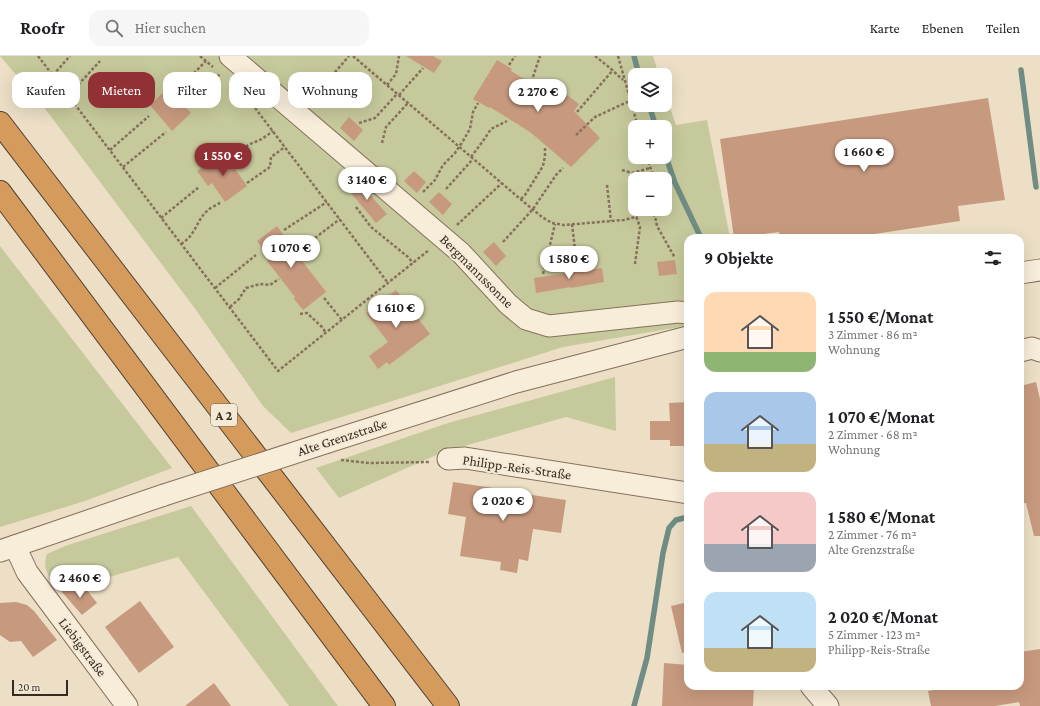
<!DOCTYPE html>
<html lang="de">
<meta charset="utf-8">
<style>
:root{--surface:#fff;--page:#f6f6f6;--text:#202124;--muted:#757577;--line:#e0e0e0;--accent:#913136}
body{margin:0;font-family:"Crimson Pro",serif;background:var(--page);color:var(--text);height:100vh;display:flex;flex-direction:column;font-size:15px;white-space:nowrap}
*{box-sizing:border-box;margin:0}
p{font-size:13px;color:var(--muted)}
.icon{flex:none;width:22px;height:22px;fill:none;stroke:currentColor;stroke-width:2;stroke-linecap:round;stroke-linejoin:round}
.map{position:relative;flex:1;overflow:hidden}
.sheet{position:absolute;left:684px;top:178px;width:340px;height:456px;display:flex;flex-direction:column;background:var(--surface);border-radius:12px;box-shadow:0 4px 16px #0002}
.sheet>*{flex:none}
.top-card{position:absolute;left:12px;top:16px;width:380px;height:36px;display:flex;gap:8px}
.fabs{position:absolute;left:628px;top:12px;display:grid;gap:8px}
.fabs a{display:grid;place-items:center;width:44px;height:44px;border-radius:8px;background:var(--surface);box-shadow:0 4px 16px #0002;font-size:20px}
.scale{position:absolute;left:12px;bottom:10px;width:56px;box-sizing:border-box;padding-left:4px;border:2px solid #372a20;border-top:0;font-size:11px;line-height:14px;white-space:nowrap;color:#372a20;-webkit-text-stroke:3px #f3e9d5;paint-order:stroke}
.price{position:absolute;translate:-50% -34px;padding:0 9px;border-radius:14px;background:#fff;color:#222;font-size:13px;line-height:26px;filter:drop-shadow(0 1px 2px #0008)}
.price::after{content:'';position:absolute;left:50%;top:24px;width:12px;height:9px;margin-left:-6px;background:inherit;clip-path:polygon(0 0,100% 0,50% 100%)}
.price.active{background:var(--accent);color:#fff}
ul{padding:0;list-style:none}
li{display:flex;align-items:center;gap:12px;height:100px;padding:0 20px}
li span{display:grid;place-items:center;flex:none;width:112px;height:80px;border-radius:12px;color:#555}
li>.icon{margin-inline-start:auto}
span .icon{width:48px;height:48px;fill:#fffc;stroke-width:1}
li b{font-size:17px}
h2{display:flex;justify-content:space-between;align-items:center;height:48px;padding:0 20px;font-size:17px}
.chip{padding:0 14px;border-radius:12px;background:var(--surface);box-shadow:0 4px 16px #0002;font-size:14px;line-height:36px}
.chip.active{background:var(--accent);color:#fff}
header{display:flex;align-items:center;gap:24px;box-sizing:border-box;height:56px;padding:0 20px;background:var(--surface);border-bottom:1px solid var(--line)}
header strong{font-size:19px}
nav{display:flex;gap:22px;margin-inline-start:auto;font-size:14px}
.search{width:280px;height:36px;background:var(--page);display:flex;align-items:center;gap:10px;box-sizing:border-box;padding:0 14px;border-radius:12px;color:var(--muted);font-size:15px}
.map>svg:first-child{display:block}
.green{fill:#c6c99b;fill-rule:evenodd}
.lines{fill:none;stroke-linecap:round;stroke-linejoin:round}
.stream{stroke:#6f8d84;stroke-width:5.5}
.building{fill:#c79a7f}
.minor-casing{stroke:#86715d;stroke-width:23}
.highway-casing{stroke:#544031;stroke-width:24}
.path{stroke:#86715d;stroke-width:2.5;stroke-dasharray:3 2;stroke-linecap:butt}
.minor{stroke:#f7edd9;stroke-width:21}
.highway{stroke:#d59b5d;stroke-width:22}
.minor-bridge-casing{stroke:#86715d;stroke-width:23;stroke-linecap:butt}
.minor-bridge{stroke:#f7edd9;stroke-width:21}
.labels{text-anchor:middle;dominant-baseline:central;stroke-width:4;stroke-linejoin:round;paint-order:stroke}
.shield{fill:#f3e9d5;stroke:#6f6356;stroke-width:1}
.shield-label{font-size:13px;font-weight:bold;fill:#372a20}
.street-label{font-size:14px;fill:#372a20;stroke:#f3e9d5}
</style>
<header>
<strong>Roofr</strong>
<div class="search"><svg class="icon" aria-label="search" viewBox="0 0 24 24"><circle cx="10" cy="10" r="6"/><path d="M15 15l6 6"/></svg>Hier suchen</div>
<nav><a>Karte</a><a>Ebenen</a><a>Teilen</a></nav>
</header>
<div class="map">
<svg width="1040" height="650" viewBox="0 0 1040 650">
<rect width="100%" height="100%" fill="#ecdfc6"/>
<g class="green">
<path d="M0,0H653L659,19H635V49H665V37L676,69L707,64L730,182H688V266L686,270L563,291L291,377L263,350L196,254L46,54ZM635,71H665V101H635ZM635,123H665V153H635Z"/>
<polygon points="0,190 172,412 85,445 0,471"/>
<polygon points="615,321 616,375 566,361 443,396 339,442 316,412 448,367"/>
<path d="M191,450L338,650H289L178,501L61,535C51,523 41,515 47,498L65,490Z"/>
</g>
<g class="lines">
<g class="stream">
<polyline points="634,0 639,19"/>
<polyline points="1021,14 1036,131"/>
<polyline points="649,49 656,71"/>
<polyline points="665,98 675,127 701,182"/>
<polyline points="634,650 647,602 663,497 669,472 676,464 688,461"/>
</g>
</g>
<g class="building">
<polygon points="406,0 433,0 442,5 434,17"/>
<polygon points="497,4 512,13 511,15 562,46 567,39 579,48 574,55 600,82 571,111 530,76 490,51 489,52 473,43"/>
<polygon points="304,23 318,36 309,46 295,34"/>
<polygon points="168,32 191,57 172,75 150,49"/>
<polygon points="988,42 1005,144 958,150 960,165 848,182 780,182 779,176 734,182 720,83"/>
<polygon points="349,61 363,74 354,85 340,72"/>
<polygon points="224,97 247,130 225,146 212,127 208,130 197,115 209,107 210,108"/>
<polygon points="414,115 426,126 417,137 404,125"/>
<polygon points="356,123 387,158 376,167 346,131"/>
<polygon points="439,136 452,148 443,159 429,146"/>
<polygon points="277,170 288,185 287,185 326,236 303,254 294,243 295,241 267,205 270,202 257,185"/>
<polygon points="494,186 506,200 496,210 483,196"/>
<polygon points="675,204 677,218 659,220 657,206"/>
<polygon points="602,212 604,226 571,232 571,231 536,237 534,222"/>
<polygon points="396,234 430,278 389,309 387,306 378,313 369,300 388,286 366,257"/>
<polygon points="1036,326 1040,343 1040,480 1034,480 1026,447 1020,448 1020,330"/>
<polygon points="688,346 688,390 670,390 670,384 650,384 650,365 670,365 669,347"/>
<polygon points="453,426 526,437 525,438 566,444 561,477 533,473 528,505 519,503 517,517 500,514 501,506 460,500 466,461 448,458"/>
<polygon points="83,529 97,547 82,559 61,535"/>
<polygon points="140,545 174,591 139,617 105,571"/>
<polygon points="16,546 27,549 34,555 57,584 33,601 21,585 10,586 0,579 0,547"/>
<polygon points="688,546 688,596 682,597 671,550"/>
<polygon points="1040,593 1040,650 1020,650 1019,646 995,650 931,650 928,635 955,630 1020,630 1020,596"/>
<polygon points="664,607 688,609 688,630 754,630 753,650 662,650"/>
<polygon points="214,627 231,650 185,650"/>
</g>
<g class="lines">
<defs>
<g id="minor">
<polyline points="230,0 461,197 508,248 526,263 549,270 678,256 688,257"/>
<polyline points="1020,217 1040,214"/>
<polyline points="1020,295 1032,292 1040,295"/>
<polyline points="328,386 516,326 688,281"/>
<polyline points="448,403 465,402 688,437"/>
<polyline points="15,490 27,516 127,650"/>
<polyline points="0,495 164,439"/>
<polyline points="811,630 828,650"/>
</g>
<g id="highway">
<polyline points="0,67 448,650"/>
<polyline points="0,136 384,650"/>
</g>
</defs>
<use href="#minor" class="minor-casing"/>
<use href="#highway" class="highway-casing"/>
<g class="path">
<polyline points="38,0 278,315 429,194"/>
<polyline points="200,0 213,11"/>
<polyline points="353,0 525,147 542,161 552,167 564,169 624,164 635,161 644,153"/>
<polyline points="595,0 610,12 623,24"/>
<polyline points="618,0 638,71"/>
<polyline points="509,9 515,0"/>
<polyline points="53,19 70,0"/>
<polyline points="533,21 540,0"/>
<polyline points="312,23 324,29 349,0"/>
<polyline points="387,29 396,18 399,0"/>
<polyline points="176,35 206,5"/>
<polyline points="399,39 423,12"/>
<polyline points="68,40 100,5"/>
<polyline points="249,44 388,227"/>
<polyline points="190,50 220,18"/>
<polyline points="577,56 613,14"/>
<polyline points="359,67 375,62 397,38"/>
<polyline points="576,79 595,61 623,48 630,45"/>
<polyline points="382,87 386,71 408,47"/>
<polyline points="110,94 149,60"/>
<polyline points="471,101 483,85 491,73 507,65"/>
<polyline points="647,101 654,123"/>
<polyline points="231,104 240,98 248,89 262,83 273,75"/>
<polyline points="123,111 166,76"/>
<polyline points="622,114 632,117 650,112"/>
<polyline points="247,127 270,111 271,101 285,91"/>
<polyline points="607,129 611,165"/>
<polyline points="446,133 473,103"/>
<polyline points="423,136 435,124 443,109 455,97 463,85 470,73 473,56 478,47"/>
<polyline points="521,143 525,139 543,110 545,100 545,91"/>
<polyline points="356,151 371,171 408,201 413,207"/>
<polyline points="644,153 655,160 657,170 675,202"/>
<polyline points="161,162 199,131"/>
<polyline points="572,168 577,210"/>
<polyline points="457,169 502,127"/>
<polyline points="284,174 327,146"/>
<polyline points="503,186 533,153 556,119 563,112"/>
<path d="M181,188C196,179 196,165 207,155C211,151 217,149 221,146"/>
<polyline points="303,191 340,163"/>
<polyline points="635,208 640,171 636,160"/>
<polyline points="543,218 555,168"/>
<polyline points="215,232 256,199"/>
<polyline points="324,242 342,264"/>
<polyline points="230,251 239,243 246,232 260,228 270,229 279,223"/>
<polyline points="300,258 307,257 322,271 326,277"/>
<polyline points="341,404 369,407 429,406"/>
</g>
<use href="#minor" class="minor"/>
<use href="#highway" class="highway"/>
<defs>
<polyline id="minor-bridge" points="164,439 328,386"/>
</defs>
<use href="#minor-bridge" class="minor-bridge-casing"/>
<use href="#minor-bridge" class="minor-bridge"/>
</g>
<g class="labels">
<rect class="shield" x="211" y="348" width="26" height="22" rx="3"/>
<g class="shield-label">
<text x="224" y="359">A 2</text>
</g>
<g class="street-label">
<text transform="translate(477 215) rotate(45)">Bergmannssonne</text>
<text transform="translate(342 381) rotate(-18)">Alte Grenzstraße</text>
<text transform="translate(517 411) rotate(8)">Philipp-Reis-Straße</text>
<text transform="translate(83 591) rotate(53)">Liebigstraße</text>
</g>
</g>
</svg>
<div class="fabs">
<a><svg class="icon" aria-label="layers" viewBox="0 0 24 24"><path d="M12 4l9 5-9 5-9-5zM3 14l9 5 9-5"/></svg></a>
<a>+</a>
<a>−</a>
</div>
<div class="scale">20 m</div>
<b class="price" style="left:538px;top:57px">2 270 €</b>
<b class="price" style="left:864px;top:117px">1 660 €</b>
<b class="price active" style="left:223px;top:121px">1 550 €</b>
<b class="price" style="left:367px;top:145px">3 140 €</b>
<b class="price" style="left:291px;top:213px">1 070 €</b>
<b class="price" style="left:569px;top:224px">1 580 €</b>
<b class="price" style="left:396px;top:273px">1 610 €</b>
<b class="price" style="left:503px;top:466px">2 020 €</b>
<b class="price" style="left:80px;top:543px">2 460 €</b>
<div class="top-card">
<a class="chip">Kaufen</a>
<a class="chip active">Mieten</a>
<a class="chip">Filter</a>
<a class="chip">Neu</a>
<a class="chip">Wohnung</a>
</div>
<section class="sheet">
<h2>9 Objekte<svg class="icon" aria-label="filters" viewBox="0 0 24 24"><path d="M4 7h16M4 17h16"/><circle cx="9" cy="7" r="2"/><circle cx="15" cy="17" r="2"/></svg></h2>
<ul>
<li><span style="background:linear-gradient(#ffd9b3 75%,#8fb573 0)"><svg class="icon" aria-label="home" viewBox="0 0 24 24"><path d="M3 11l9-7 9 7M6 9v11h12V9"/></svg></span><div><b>1 550 €/Monat</b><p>3 Zimmer · 86 m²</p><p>Wohnung</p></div></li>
<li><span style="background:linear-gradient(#a9c7e8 65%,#c2b280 0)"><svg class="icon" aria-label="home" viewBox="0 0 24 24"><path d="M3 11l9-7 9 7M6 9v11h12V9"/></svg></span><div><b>1 070 €/Monat</b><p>2 Zimmer · 68 m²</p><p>Wohnung</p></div></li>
<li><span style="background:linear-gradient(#f6c9c9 65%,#9aa5b1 0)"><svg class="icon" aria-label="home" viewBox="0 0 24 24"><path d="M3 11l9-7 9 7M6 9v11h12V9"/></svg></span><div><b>1 580 €/Monat</b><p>2 Zimmer · 76 m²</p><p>Alte Grenzstraße</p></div></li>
<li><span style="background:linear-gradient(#bfe0f5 70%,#c2b280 0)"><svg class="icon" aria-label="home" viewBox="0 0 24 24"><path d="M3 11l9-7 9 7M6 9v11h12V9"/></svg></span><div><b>2 020 €/Monat</b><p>5 Zimmer · 123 m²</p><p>Philipp-Reis-Straße</p></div></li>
</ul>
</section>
</div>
